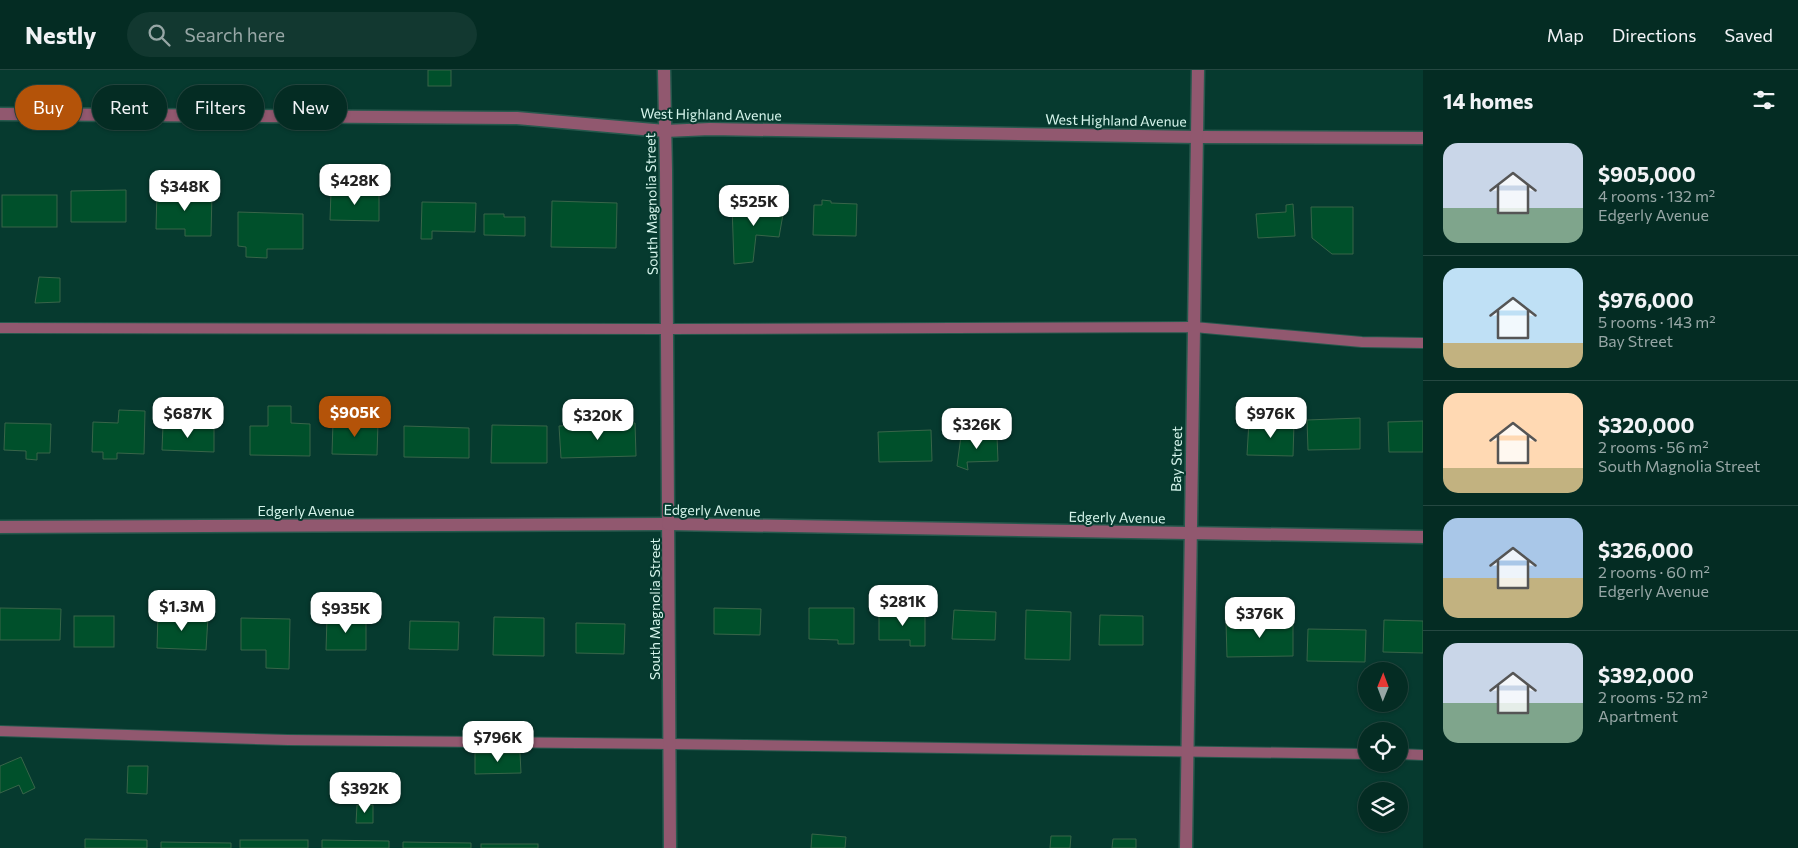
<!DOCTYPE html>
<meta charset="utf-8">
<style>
:root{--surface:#042c23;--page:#123830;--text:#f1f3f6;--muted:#97a7a6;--line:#254841;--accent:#b45309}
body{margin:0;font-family:Commissioner,sans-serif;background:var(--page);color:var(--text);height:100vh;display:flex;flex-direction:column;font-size:19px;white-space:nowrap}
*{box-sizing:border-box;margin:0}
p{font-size:16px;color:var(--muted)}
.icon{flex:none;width:28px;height:28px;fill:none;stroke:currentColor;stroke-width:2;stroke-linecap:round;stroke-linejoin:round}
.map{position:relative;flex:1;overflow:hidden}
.side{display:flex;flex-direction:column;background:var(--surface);width:375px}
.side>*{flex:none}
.hud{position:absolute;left:15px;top:15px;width:475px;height:45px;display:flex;gap:10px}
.needle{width:32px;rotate:1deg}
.controls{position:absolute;left:1358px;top:592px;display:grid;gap:10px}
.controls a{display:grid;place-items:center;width:50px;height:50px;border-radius:50%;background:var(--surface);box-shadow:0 1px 4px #0004,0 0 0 1px var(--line);font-size:25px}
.price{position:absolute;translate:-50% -42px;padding:0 11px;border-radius:10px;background:#fff;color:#222;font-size:16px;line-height:32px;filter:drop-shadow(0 1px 2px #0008)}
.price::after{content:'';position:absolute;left:50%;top:30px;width:15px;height:11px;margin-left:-8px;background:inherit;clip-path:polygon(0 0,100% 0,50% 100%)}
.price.current{background:var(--accent);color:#fff}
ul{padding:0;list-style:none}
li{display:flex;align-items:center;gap:15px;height:125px;padding:0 20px}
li+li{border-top:1px solid var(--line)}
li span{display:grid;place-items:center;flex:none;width:140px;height:100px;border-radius:15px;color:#555}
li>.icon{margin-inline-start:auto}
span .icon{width:60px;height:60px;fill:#fffc;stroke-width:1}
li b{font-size:21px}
h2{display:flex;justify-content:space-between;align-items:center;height:60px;padding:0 20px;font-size:21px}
.chip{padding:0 18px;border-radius:22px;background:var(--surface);box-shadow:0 1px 4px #0004,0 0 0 1px var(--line);font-size:18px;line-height:45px}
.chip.current{background:var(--accent);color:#fff}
header{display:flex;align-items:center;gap:30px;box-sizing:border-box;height:70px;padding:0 25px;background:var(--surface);border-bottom:1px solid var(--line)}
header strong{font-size:24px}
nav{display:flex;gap:28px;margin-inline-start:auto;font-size:18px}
.search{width:350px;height:45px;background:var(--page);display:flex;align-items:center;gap:12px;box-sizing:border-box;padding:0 18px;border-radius:28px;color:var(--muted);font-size:19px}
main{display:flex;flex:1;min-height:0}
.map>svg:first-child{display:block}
.building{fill:#00502b;stroke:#386549}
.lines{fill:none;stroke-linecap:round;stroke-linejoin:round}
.service-casing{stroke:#27584d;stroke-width:12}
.minor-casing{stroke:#27584d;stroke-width:15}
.tertiary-casing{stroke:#27584d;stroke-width:15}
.service{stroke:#91586f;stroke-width:10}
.minor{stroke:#91586f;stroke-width:12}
.tertiary{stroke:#91586f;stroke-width:12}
.labels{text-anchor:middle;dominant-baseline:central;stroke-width:4;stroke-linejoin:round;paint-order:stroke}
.street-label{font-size:14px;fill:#d6f5ec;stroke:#063a2f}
</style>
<header>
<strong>Nestly</strong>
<div class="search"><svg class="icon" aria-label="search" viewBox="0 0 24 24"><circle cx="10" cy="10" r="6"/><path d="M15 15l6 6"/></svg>Search here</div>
<nav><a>Map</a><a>Directions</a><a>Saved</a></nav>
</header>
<main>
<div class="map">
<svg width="1423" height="778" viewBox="0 0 1423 778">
<rect width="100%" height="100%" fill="#063a2f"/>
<g class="building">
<rect x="428" y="0" width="23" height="16"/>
<polygon points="350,116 360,116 360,122 379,123 379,151 330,150 331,122 349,122"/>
<polygon points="126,120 126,152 71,152 71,121"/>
<polygon points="157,121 212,122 211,166 185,166 185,159 156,159"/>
<rect x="2" y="125" width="55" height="32"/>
<polygon points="822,130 831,131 831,133 857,134 856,166 813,165 814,135 822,135"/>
<polygon points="552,131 617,133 616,178 551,177"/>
<polygon points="422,132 476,133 475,162 432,161 432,169 421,169"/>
<polygon points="785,133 779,167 756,165 753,192 734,194 732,135"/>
<polygon points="1293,134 1295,166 1258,168 1256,144 1286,142 1286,135"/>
<polygon points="1311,137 1353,137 1353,184 1332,184 1312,168"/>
<polygon points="238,142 303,144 303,179 267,179 267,188 246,187 246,177 238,176"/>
<polygon points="484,144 504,144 504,147 525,147 525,166 484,165"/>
<polygon points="39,207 60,208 60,232 35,233"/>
<polygon points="268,336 291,336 291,353 310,354 310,386 250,385 250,356 268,356"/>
<polygon points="119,340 145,341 144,384 117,383 117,389 103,389 103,382 92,382 93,352 118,353"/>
<polygon points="1360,348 1360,379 1308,380 1307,350"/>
<polygon points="1249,351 1294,353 1293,386 1247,385"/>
<polygon points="1423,351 1423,382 1389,382 1388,352"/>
<polygon points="333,352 378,353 377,385 332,384"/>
<polygon points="5,353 51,354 50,383 37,383 37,390 26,389 26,381 4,380"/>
<polygon points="635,353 636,386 561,388 559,356"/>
<polygon points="163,355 214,357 214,382 162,380"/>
<polygon points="492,355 547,356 547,393 491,393"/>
<polygon points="404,356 469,358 469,388 404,387"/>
<polygon points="931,360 932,391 879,392 878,362"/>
<polygon points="961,366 997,366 998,391 967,392 968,400 957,396"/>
<polygon points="0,538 61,539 60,570 0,570"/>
<polygon points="714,538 761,539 760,565 714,564"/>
<polygon points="809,538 854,538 854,574 838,574 838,570 809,569"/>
<polygon points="954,540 996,542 995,570 952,569"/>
<polygon points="1026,540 1071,542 1070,590 1025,589"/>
<polygon points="879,541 925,541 925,576 910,576 910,570 879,570"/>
<polygon points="158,544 208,547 206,580 157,578"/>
<polygon points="1100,545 1143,546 1143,575 1099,575"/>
<rect x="74" y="546" width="40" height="31"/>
<polygon points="494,547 544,548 544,586 493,585"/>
<polygon points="241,548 290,549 289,599 266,598 266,580 241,580"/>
<polygon points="327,548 366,548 366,580 326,580"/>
<polygon points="1293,550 1293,586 1227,587 1226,552"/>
<polygon points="1384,550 1423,551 1423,583 1383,582"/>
<polygon points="410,551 459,552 458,580 409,579"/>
<polygon points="576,553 625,554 624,584 576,583"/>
<polygon points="1308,559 1366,560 1365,592 1307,591"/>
<polygon points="475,683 520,683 521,703 475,704"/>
<polygon points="21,687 35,718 23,724 19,715 0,723 0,696"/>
<polygon points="128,696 148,696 147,724 127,723"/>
<polygon points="357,735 373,735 373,753 356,753"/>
<polygon points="812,764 846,767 845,778 811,778"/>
<polygon points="1051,766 1071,766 1070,778 1050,778"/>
<polygon points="85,769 147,770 147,778 85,778"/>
<polygon points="1113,769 1136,769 1136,778 1112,778"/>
<rect x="240" y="770" width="68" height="8"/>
<polygon points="322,770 389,771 389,778 322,778"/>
<polygon points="161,772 231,773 231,778 161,778"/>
<polygon points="403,772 471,773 471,778 403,778"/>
<rect x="481" y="774" width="57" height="4"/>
</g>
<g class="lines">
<defs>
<g id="service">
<polyline points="0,258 667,259 1194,257 1362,272 1423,273"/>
<polyline points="0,661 288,670 670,674 1366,684"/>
<polyline points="1399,684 1423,685"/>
</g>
<g id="minor">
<polyline points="0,44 517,48 665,61 710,59 1197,67 1423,68"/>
<polyline points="0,457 668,454"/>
<polyline points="1186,778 1198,0"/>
</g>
<g id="tertiary">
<polyline points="664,0 666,100 670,778"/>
<polyline points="668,454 1423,467"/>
</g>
</defs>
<use href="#service" class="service-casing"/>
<use href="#minor" class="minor-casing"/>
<use href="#tertiary" class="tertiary-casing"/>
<use href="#service" class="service"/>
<use href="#minor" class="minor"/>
<use href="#tertiary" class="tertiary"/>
</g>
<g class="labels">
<g class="street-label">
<text transform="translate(711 44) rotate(1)">West Highland Avenue</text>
<text transform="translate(1116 50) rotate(1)">West Highland Avenue</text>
<text transform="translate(651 134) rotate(-91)">South Magnolia Street</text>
<text transform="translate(1176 389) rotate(-89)">Bay Street</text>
<text x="306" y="440">Edgerly Avenue</text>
<text transform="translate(712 440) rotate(1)">Edgerly Avenue</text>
<text transform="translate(1117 447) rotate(1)">Edgerly Avenue</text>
<text transform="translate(654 539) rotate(-90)">South Magnolia Street</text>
</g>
</g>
</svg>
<div class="controls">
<a><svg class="needle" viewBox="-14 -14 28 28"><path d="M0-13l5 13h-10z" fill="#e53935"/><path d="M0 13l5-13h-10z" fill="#97a7a6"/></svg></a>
<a><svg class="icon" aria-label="locate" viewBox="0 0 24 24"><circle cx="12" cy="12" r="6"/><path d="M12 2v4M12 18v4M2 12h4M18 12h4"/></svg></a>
<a><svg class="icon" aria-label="layers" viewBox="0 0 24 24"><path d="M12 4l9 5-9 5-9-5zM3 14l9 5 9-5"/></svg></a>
</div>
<b class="price" style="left:355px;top:136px">$428K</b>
<b class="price" style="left:185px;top:142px">$348K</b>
<b class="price" style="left:754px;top:157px">$525K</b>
<b class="price current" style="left:355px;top:368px">$905K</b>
<b class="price" style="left:188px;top:369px">$687K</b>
<b class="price" style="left:1271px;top:369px">$976K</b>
<b class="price" style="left:598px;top:371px">$320K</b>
<b class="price" style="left:977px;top:380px">$326K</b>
<b class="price" style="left:903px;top:557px">$281K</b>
<b class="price" style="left:182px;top:562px">$1.3M</b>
<b class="price" style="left:346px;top:564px">$935K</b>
<b class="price" style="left:1260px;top:569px">$376K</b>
<b class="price" style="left:498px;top:693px">$796K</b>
<b class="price" style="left:365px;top:744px">$392K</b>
<div class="hud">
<a class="chip current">Buy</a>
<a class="chip">Rent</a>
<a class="chip">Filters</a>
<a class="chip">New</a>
</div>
</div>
<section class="side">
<h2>14 homes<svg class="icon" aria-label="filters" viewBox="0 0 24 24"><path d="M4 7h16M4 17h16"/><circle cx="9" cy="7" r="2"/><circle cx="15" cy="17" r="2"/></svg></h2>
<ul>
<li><span style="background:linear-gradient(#c9d6e8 65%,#7fa58c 0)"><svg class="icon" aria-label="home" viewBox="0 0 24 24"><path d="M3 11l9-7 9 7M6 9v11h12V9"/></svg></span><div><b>$905,000</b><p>4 rooms · 132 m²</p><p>Edgerly Avenue</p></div></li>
<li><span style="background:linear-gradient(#bfe0f5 75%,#c2b280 0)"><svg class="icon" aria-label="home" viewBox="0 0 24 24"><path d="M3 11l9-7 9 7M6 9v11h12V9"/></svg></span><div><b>$976,000</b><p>5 rooms · 143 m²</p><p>Bay Street</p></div></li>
<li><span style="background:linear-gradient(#ffd9b3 75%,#c2b280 0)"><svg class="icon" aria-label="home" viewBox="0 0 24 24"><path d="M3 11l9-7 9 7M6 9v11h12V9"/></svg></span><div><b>$320,000</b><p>2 rooms · 56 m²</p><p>South Magnolia Street</p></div></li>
<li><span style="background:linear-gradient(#a9c7e8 60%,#c2b280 0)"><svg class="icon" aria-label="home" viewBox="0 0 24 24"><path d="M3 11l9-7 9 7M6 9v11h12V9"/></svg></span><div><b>$326,000</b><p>2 rooms · 60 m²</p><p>Edgerly Avenue</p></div></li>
<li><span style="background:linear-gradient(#c9d6e8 60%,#7fa58c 0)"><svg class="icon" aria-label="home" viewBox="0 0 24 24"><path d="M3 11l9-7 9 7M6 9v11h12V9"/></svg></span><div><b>$392,000</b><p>2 rooms · 52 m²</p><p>Apartment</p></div></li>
</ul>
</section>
</main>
